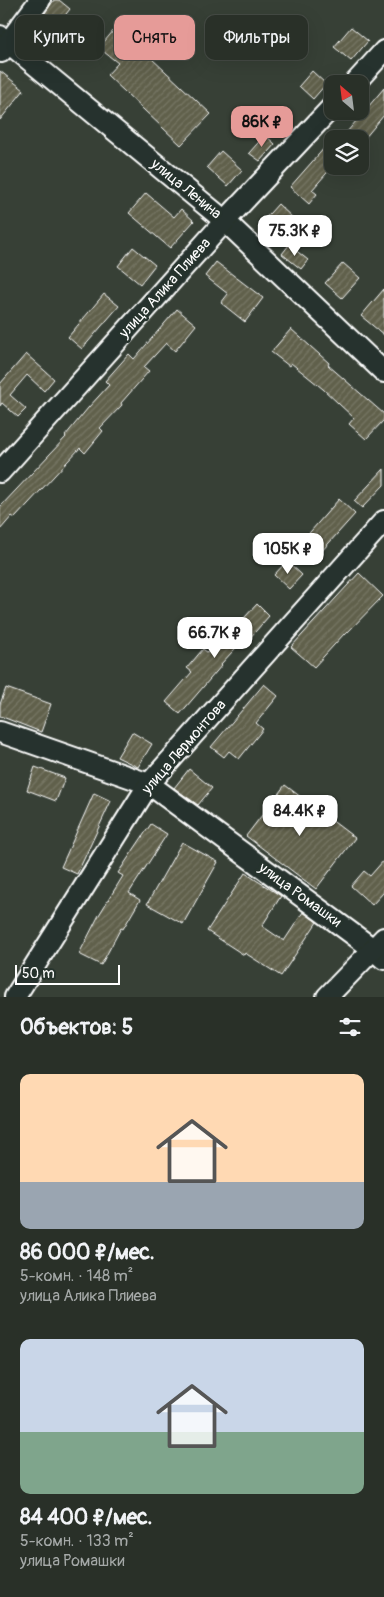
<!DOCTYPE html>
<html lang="ru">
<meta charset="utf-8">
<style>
:root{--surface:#293028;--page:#313830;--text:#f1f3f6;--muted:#a5a9a8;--line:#454b45;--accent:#e69b98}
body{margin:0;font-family:Pangolin,sans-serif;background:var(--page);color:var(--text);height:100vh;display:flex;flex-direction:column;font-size:19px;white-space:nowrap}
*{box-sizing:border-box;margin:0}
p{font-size:16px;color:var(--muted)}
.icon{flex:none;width:28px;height:28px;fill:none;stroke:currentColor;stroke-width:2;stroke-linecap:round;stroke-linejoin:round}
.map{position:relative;height:997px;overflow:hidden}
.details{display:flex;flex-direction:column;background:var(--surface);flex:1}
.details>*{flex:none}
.top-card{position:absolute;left:15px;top:15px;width:355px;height:45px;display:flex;gap:10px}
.needle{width:32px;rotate:332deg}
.tools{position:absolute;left:324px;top:75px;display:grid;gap:10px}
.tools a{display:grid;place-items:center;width:45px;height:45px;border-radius:10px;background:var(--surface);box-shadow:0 5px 20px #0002,0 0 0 1px var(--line);font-size:25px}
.scale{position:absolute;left:15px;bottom:12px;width:105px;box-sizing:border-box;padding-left:5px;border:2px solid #fff;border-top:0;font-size:14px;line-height:18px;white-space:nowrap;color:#fff;-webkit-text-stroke:4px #26332d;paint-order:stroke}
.price{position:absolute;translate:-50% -42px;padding:0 11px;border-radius:10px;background:#fff;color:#222;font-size:16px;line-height:32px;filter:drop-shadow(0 1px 2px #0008)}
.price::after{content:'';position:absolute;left:50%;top:30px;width:15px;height:11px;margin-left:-8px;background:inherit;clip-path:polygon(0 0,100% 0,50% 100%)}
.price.on{background:var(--accent);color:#111}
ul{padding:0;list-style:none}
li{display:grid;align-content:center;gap:10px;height:265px;padding:0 20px}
li span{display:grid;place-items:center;height:155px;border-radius:10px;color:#555}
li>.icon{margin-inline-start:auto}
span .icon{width:90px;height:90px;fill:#fffc;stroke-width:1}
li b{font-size:21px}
h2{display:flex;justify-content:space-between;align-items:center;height:60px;padding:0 20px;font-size:21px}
.pill{padding:0 18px;border-radius:10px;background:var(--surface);box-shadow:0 5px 20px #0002,0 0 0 1px var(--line);font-size:18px;line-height:45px}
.pill.on{background:var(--accent);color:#111}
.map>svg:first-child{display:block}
.building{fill:url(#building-hatch);stroke:#fff}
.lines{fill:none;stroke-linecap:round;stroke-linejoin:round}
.minor-casing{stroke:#fff;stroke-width:24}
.minor{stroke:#26332d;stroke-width:20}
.labels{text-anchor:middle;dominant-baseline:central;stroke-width:5;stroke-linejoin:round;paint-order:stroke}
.street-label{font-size:15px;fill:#fff;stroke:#26332d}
</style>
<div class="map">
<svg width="384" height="997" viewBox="0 0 384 997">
<defs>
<pattern id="building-hatch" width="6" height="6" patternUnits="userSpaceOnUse" patternTransform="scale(1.25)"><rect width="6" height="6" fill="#60604b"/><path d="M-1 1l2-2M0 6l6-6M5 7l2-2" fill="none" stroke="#787866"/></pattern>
</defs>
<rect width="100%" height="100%" fill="#374036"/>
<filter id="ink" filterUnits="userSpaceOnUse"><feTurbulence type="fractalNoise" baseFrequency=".02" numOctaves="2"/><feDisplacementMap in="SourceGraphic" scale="10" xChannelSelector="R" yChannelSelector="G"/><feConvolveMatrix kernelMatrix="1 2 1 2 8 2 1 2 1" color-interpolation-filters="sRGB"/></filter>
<g filter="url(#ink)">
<g class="building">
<polygon points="54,0 59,0 70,9 55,28 42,17"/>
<polygon points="351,27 368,41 351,61 334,47"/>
<polygon points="114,30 134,47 136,44 211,114 181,145 107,75 118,63 99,48"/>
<polygon points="0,71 24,90 0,120"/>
<polygon points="312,71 326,84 313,99 299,86"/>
<polygon points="384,88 384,115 360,144 360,136 358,139 341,139"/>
<polygon points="271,109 283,121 270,135 258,123"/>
<polygon points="265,135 275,144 260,161 249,153"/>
<polygon points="326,146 332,151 332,167 312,190 317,194 309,204 290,187"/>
<polygon points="221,151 242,170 228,186 207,167"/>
<polygon points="146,193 174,217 181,209 194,221 170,248 129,213"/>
<polygon points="278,204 294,219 278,237 262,222"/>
<polygon points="289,245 308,260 301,269 282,254"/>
<polygon points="133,247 155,265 140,284 118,266"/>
<polygon points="216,262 263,298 245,322 221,303 228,294 205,276"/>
<polygon points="343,263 360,278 342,298 325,283"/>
<polygon points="384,289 384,335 361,316"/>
<polygon points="104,294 119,306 82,349 68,337"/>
<polygon points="177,309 196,325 175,351 166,343 144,367 149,371 121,403 122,405 100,428 103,431 85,453 80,448 15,518 12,516 0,530 0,507 66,437 65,436 88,408 109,385 105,381 129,354 134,359"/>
<polygon points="291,329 329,363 328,365 384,414 384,420 366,439 349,424 354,418 323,389 291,363 289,366 271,352"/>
<polygon points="26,354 54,379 44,391 27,375 10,395 26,409 18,417 2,403 0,406 0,384"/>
<polygon points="384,469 384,485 362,508 354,501"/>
<polygon points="339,499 355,514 320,553 304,539"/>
<polygon points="287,561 302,575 289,589 274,575"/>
<polygon points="359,573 383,596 345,635 344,634 314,667 291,647"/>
<polygon points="257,604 269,616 248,640 245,638 221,664 222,665 180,714 166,702 192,672 187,668 203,649 208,653 230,629 232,631"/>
<polygon points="264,684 278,696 256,723 263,729 239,759 229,751 224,757 211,747"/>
<polygon points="6,688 51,704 41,732 0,716 0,704"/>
<polygon points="132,732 152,744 138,767 117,757"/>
<polygon points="35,767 65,778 56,801 27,790"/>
<polygon points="189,769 212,788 198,805 174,788"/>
<polygon points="285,785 355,838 316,889 246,836"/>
<polygon points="94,793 111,801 77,874 61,867"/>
<polygon points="151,824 167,834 129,893 140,900 123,929 121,928 101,965 79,954 99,915 123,876 118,873"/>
<polygon points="182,842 218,862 183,924 147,904"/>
<polygon points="384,860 384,892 372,905 351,886 364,871 370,876"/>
<polygon points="245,873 281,896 262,926 284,941 303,912 317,922 281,976 245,953 244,955 207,931"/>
</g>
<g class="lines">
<defs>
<g id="minor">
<polyline points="0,36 225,221 384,372"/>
<polyline points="1,52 40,0"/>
<polyline points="354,84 384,51"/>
<polyline points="0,472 225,221 332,107"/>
<polyline points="0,732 149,784 373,949 384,959"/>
<polyline points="15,997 149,784 384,521"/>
<polyline points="327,997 384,938"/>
</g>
</defs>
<use href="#minor" class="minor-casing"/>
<use href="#minor" class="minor"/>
</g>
</g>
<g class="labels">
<g class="street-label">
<text transform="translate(186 189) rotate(39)">улица Ленина</text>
<text transform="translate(165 288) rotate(-48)">улица Алика Плиева</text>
<text transform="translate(184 747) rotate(-49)">улица Лермонтова</text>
<text transform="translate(300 895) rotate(36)">улица Ромашки</text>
</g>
</g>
</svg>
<div class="tools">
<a><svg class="needle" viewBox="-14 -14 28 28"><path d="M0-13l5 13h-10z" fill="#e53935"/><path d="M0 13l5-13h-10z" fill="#a5a9a8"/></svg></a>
<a><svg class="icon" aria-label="layers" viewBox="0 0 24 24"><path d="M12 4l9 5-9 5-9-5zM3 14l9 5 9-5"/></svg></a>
</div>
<div class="scale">50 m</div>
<b class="price on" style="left:262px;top:148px">86K ₽</b>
<b class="price" style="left:295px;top:257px">75.3K ₽</b>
<b class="price" style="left:288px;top:575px">105K ₽</b>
<b class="price" style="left:215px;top:659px">66.7K ₽</b>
<b class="price" style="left:300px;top:837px">84.4K ₽</b>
<div class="top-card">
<a class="pill">Купить</a>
<a class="pill on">Снять</a>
<a class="pill">Фильтры</a>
</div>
</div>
<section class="details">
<h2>Объектов: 5<svg class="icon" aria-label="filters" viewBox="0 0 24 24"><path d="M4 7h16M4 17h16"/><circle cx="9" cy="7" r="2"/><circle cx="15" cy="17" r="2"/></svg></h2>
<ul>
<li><span style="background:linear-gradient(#ffd9b3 70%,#9aa5b1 0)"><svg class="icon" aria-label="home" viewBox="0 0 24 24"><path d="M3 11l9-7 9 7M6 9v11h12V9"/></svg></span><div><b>86 000 ₽/мес.</b><p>5-комн. · 148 m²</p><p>улица Алика Плиева</p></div></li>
<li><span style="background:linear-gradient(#c9d6e8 60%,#7fa58c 0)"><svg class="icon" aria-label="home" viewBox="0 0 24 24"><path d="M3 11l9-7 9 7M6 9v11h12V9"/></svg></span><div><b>84 400 ₽/мес.</b><p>5-комн. · 133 m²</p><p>улица Ромашки</p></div></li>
</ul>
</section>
